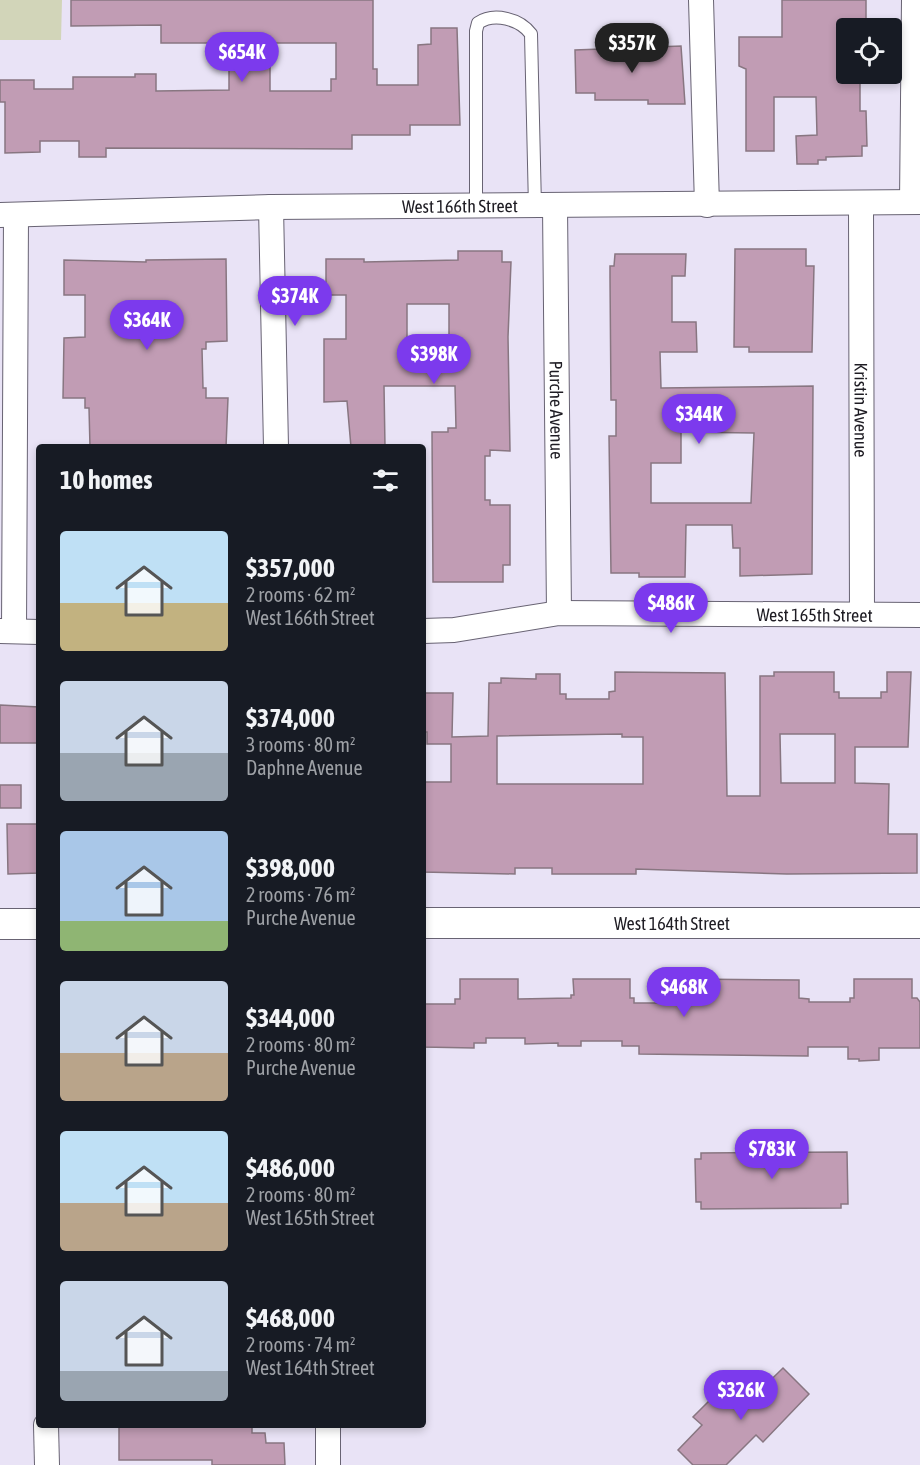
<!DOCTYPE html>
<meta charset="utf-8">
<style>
:root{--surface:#171b24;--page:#242831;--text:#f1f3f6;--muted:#9ea1a6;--accent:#7c3aed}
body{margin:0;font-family:"Asap Condensed",sans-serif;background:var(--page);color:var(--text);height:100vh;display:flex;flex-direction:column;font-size:22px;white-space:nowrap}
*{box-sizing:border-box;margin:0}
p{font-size:20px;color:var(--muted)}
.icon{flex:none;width:33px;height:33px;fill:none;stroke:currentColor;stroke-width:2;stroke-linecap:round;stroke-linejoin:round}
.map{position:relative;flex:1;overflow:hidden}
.drawer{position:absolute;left:36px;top:444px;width:390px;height:984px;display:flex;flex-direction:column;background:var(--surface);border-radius:6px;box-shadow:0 3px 9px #0003}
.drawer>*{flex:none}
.controls{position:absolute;left:836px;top:18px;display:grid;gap:12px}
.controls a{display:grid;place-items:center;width:66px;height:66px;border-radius:6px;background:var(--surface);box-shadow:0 3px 9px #0003;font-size:30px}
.price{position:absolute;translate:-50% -51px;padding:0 14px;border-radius:21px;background:var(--accent);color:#fff;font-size:20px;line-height:39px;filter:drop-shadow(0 2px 3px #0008)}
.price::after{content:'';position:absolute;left:50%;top:36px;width:18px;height:14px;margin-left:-9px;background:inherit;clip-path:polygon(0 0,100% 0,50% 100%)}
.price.active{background:#222;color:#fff}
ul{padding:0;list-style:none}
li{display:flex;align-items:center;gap:18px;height:150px;padding:0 24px}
li span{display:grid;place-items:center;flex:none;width:168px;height:120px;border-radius:6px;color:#555}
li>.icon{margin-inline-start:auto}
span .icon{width:72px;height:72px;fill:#fffc;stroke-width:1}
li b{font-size:26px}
h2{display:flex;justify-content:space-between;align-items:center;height:72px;padding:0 24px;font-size:26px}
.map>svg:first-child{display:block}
.green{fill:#d2d5b9}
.building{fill:#c19cb4;stroke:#887681;stroke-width:1.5;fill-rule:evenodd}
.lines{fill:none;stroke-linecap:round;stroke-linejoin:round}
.service-casing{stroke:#686373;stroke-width:14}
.minor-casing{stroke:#686373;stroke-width:26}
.tertiary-casing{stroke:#686373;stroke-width:32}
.service{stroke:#fff;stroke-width:12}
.minor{stroke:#fff;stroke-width:24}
.tertiary{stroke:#fff;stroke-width:30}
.labels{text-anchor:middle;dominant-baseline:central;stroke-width:6;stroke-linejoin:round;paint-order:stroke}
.street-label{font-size:18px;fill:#1e1c23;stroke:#f5f1fd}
</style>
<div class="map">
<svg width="920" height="1465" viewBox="0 0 920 1465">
<rect width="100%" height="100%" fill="#e9e3f6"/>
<polygon class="green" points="0,0 62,0 61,40 0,40"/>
<g class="building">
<path d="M71,0H373V69H377V85H418V45L431,44V28H457L460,125H410V135H352V149L106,148V157H79V141H40V152L5,153V102H0V80H34V89H73V77H135V74H156V91L229,90V43H161V25L71,26ZM270,43H336V79H331V91H270Z"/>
<polygon points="782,0 866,0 866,28 846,28 846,74 860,74 860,111 866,111 867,146 862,146 862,156 826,157 826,160 818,160 818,164 797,164 796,136 817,135 816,97 774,97 774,151 746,151 746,69 739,66 739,37 782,37"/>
<polygon points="681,46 685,104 648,104 648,100 595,100 595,93 576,93 575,50"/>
<polygon points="735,249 806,249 806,266 814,266 812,352 749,352 749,347 734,347"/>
<path d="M458,251H502V262H511L508,337L510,451L490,450V456H485V500H490V505H510V565H503V582H433L432,432H448V428H456L455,386H384L385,447H351L347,401L324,402V339H346V295H326V259H364V262L458,260ZM407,304H449V341H407Z"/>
<path d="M615,254H686L685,276H672V322H696L697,352H660L661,388L813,386L812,574L740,576V548H733L732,525H686L685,577H639V573H611L609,436H616V400H611L610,278V266H614ZM681,432L754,433L751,503H651V463H681Z"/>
<polygon points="226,259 227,341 206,342 206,349 202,349 203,388 206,388 206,398 228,398 226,447 90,447 89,408 85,408 85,398 63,398 64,338 85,337 85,295 64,295 64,260 146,262 146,260"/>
<path d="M615,672L725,673L727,796H760V676H774V672H834V692H839V698H881V692H887V672H911L908,747H855V783L889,784L888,834H917V873L787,874L636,869V874H552V868H515V874L423,872V782H451V744H427V732H423V693H453L452,737L488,736L489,683H501V678L536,679V674H560V694H566V699H609V692L615,691ZM622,734V737H643V784H497V736ZM780,734H835V783H781Z"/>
<polygon points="0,705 39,707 39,743 0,743"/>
<rect x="0" y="785" width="21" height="23"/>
<polygon points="7,824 39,824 39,873 8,874"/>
<polygon points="460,979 518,979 518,999 571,998 571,995 574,995 573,979 630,979 630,998 634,998 634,1003 679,1003 679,998 684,998 684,979 799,980 799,998 809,999 809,1002 850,1002 850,998 854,998 854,979 912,979 912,998 917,998 920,1002 920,1048 879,1048 879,1060 859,1061 859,1059 848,1059 848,1047 808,1047 808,1056 639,1054 639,1046 622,1046 622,1041 581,1041 581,1046 558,1046 558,1043 525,1044 525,1038 486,1038 486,1043 474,1043 474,1048 423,1047 423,1004 455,1004 455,999 460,999"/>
<polygon points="847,1152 848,1204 841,1204 841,1208 701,1209 701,1202 696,1202 695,1159 701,1159 701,1153"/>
<polygon points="783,1368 809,1394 763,1442 756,1435 726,1465 693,1465 678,1450 702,1425 693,1417 719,1391 740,1410"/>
<polygon points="119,1425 252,1425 252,1433 265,1433 266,1443 284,1443 285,1465 212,1465 212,1460 119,1460"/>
</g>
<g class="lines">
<defs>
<path id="service" d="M476,207V31L478,23C494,12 520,19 531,34L535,207"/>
<g id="minor">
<polyline points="701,0 707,205"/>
<polyline points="912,202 914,0"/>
<path id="s1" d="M861,204L862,614"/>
<path id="s2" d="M555,206L559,613"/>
<polyline points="271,207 276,447"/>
<path id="s3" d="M0,215L271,207L920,202"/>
<polyline points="0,631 39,632"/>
<polyline points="14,631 16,216"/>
<path id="s4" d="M423,631L454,630L559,613L920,615"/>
<polyline points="46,1425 47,1465"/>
<polyline points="328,1425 328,1465"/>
</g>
<g id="tertiary">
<path id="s5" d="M423,923H920"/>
<polyline points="0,924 39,924"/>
</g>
</defs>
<use href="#service" class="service-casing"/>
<use href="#minor" class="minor-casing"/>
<use href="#tertiary" class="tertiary-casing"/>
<use href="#service" class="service"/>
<use href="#minor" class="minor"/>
<use href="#tertiary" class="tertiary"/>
</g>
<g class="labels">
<g class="street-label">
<text stroke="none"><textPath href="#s3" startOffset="460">West 166th Street</textPath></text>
<text stroke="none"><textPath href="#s1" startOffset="206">Kristin Avenue</textPath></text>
<text stroke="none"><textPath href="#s2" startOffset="204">Purche Avenue</textPath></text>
<text stroke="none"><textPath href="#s4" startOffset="393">West 165th Street</textPath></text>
<text stroke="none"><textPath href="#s5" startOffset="249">West 164th Street</textPath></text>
</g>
</g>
</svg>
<div class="controls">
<a><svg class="icon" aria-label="locate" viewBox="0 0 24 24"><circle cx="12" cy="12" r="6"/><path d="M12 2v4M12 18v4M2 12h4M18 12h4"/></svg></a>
</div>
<b class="price active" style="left:632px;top:74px">$357K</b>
<b class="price" style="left:242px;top:83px">$654K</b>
<b class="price" style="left:295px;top:327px">$374K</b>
<b class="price" style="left:147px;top:351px">$364K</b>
<b class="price" style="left:434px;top:385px">$398K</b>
<b class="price" style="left:699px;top:445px">$344K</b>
<b class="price" style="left:671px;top:634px">$486K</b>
<b class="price" style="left:684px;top:1018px">$468K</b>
<b class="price" style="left:772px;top:1180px">$783K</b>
<b class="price" style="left:741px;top:1421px">$326K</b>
<section class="drawer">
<h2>10 homes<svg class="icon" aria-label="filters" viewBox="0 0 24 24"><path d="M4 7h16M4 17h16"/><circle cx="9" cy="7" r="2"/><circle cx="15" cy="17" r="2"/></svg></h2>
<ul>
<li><span style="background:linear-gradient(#bfe0f5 60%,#c2b280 0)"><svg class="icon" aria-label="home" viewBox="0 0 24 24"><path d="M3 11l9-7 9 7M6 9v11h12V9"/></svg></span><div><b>$357,000</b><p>2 rooms · 62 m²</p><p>West 166th Street</p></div></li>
<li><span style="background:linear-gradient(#c9d6e8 60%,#9aa5b1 0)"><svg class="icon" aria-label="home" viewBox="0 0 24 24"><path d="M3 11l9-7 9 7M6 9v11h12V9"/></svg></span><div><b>$374,000</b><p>3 rooms · 80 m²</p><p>Daphne Avenue</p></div></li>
<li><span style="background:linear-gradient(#a9c7e8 75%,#8fb573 0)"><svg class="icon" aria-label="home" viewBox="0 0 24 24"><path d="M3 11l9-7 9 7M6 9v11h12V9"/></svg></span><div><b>$398,000</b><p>2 rooms · 76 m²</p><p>Purche Avenue</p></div></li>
<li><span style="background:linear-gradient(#c9d6e8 60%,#b9a48a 0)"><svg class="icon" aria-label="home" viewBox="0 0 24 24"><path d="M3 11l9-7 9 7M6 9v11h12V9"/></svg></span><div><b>$344,000</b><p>2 rooms · 80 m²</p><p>Purche Avenue</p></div></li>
<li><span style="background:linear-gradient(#bfe0f5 60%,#b9a48a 0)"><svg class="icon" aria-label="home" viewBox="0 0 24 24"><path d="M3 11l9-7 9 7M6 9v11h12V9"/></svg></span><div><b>$486,000</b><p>2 rooms · 80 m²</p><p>West 165th Street</p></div></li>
<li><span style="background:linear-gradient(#c9d6e8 75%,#9aa5b1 0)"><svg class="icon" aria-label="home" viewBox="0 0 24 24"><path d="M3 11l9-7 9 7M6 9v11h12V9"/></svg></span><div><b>$468,000</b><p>2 rooms · 74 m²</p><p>West 164th Street</p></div></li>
</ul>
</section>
</div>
